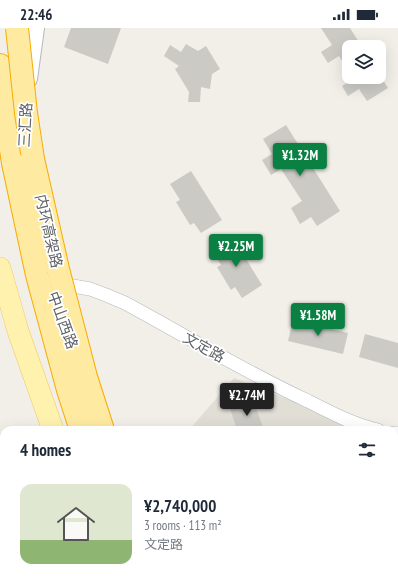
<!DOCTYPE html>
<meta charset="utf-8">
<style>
:root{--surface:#fff;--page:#f6f6f7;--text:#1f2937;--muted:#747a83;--accent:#0b8043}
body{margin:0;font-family:"PT Sans Narrow","Noto Sans SC",sans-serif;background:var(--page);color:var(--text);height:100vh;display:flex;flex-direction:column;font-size:15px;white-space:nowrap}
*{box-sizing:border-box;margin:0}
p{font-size:13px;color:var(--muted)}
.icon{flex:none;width:22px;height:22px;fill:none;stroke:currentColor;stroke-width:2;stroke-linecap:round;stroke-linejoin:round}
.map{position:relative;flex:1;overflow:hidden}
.details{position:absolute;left:0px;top:398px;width:398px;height:156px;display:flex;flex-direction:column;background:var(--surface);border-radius:12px 12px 0 0;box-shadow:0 4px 16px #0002}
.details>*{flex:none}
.tools{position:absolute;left:342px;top:12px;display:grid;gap:8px}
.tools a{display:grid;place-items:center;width:44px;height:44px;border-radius:8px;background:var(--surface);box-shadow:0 4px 16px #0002;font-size:20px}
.price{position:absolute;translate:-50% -34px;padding:0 9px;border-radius:4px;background:var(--accent);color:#fff;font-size:13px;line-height:26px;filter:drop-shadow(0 1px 2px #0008)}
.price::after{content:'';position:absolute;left:50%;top:24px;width:12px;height:9px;margin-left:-6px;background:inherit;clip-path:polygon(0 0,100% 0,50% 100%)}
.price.on{background:#222;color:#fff}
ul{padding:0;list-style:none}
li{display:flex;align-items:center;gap:12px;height:100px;padding:0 20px}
li span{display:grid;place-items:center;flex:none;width:112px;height:80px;border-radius:12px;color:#555}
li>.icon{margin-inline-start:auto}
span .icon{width:48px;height:48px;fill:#fffc;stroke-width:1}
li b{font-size:17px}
h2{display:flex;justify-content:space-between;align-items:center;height:48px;padding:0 20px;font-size:17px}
.status{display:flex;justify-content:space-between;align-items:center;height:28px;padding:0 20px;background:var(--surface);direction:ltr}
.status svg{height:11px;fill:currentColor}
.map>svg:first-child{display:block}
.education{fill:#e1ded6}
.building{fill:#cccac5}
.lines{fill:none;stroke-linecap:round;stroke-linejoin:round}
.service-casing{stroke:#b5b8bc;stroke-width:8}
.minor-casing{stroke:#b5b8bc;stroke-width:14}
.tertiary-casing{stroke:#b5b8bc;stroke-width:18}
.primary-casing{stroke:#f2c960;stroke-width:22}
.trunk-casing{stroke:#f9ab00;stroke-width:24}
.service{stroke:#fff;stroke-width:7}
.minor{stroke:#fff;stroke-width:13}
.tertiary{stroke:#fff;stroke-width:16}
.primary{stroke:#fff2af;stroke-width:21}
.trunk{stroke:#feeaa1;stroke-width:22}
.trunk-bridge-casing{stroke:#f9ab00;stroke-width:24;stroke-linecap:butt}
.trunk-bridge{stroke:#feeaa1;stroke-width:22}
.labels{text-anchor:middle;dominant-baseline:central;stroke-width:3.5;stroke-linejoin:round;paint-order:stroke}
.street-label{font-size:15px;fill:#5f6368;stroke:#fff}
</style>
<div class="status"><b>22:46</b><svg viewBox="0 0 49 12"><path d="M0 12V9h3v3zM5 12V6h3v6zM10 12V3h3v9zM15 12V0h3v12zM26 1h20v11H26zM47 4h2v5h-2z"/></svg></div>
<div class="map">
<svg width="398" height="554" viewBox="0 0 398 554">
<rect width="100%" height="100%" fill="#f1efe8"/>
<g class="education">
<polygon points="234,350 366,402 189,402"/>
<polygon points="394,413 398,415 398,452 394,460"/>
<polygon points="4,540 4,550 93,550 94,554 0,554 0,541"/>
<polygon points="188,550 349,550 347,554 189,554"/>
</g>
<g class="building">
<polygon points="71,0 121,0 108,36 64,19"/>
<polygon points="321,0 350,0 362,19 349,19 349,44 339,28 328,35 321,24 332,17"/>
<polygon points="186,16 198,23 206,18 220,41 212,46 210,61 201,59 200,74 188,74 189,64 175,41 179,38 164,28 170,17 181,24"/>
<polygon points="357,49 381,49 388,60 367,73 359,61 348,68 342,58"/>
<polygon points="286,97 340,183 317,198 311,189 300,196 291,180 302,173 281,141 271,147 262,132 272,126 263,111"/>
<polygon points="191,143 222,192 201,205 194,195 190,197 176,174 180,172 170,156"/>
<polygon points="232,208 262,257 242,270 235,259 231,262 217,239 221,237 211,221"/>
<polygon points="293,292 348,305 343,326 288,313"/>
<polygon points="365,306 398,315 398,340 359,329"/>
<polygon points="253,372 264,402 237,402 230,380"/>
</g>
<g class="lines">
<defs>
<polyline id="service" points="73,554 83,550"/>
<g id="minor">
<path d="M56,255L90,261L106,267L125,275C186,308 245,344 308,373C330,384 354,397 378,402"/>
<polyline points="394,405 398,405"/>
</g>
<polyline id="tertiary" points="29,51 36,0"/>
<g id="primary">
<polyline points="0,240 18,303 53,402"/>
<polyline points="106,550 107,554"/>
</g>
<g id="trunk">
<polyline points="0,37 6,88 13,135"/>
<polyline points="130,550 131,554"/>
<polyline points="151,550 153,554"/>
</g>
</defs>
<use href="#service" class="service-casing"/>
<use href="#minor" class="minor-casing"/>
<use href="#tertiary" class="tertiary-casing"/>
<use href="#primary" class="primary-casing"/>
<use href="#trunk" class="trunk-casing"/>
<use href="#service" class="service"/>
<use href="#minor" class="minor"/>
<use href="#tertiary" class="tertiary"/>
<use href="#primary" class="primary"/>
<use href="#trunk" class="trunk"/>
<defs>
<g id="trunk-bridge">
<polyline points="17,0 26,85 33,131 58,241 86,349 103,402"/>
<polyline points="13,135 37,247 68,362 81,402"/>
</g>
</defs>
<use href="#trunk-bridge" class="trunk-bridge-casing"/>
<use href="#trunk-bridge" class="trunk-bridge"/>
</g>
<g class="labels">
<g class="street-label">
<text transform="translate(25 97) rotate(-87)">三汇路</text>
<text transform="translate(49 203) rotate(77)">内环高架路</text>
<text transform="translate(63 292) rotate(70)">中山西路</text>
<text transform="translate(204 319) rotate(29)">文定路</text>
</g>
</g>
</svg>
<div class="tools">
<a><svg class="icon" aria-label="layers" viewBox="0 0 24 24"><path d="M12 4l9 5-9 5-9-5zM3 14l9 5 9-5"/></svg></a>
</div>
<b class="price" style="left:300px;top:149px">¥1.32M</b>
<b class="price" style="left:236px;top:240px">¥2.25M</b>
<b class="price" style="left:318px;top:309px">¥1.58M</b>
<b class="price on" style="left:247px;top:389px">¥2.74M</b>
<section class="details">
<h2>4 homes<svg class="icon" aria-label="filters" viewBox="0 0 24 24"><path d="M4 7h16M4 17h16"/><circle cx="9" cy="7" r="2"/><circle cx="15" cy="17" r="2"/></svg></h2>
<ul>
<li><span style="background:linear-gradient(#dfe7d0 70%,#8fb573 0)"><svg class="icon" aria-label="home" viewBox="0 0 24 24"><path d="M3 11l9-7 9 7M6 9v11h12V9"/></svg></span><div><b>¥2,740,000</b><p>3 rooms · 113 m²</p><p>文定路</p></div></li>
</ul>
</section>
</div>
